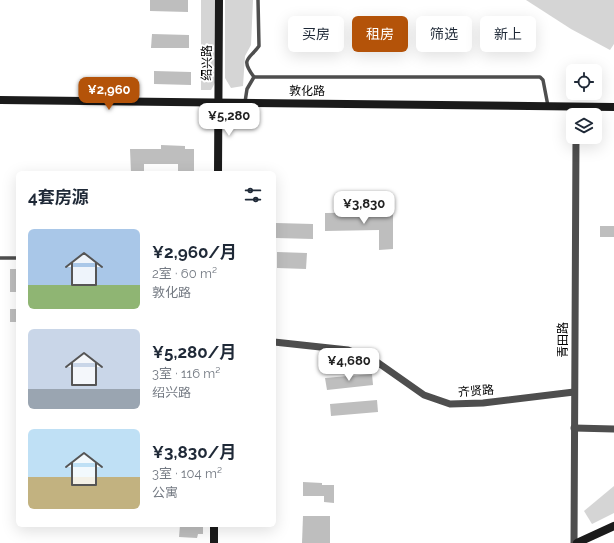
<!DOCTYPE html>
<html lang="zh">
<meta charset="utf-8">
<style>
:root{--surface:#fff;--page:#f6f6f7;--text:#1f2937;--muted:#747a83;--accent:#b45309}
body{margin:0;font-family:Raleway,"Noto Sans SC",sans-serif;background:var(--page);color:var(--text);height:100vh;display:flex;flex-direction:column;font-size:15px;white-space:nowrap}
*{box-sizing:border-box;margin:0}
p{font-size:13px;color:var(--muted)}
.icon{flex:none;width:22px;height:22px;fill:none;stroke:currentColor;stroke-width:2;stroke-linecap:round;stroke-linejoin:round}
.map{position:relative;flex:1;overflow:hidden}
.side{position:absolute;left:16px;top:171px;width:260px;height:356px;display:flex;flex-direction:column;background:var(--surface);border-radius:6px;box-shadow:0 4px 16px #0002}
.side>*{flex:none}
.guide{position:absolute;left:288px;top:16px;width:266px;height:36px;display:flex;gap:8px}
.fabs{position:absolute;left:566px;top:64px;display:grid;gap:8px}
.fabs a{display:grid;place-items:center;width:36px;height:36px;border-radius:6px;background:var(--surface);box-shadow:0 4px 16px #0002;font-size:20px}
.price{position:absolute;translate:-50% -34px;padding:0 9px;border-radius:8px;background:#fff;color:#222;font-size:13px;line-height:26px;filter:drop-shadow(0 1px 2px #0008)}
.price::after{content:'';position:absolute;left:50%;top:24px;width:12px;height:9px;margin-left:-6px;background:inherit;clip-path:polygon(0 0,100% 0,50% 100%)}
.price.active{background:var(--accent);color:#fff}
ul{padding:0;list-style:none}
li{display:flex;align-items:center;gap:12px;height:100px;padding:0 12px}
li span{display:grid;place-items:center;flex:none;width:112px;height:80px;border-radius:6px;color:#555}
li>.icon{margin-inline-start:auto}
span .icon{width:48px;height:48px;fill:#fffc;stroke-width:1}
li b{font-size:17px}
h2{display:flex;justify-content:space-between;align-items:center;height:48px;padding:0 12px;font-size:17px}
.chip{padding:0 14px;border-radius:6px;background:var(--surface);box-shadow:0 4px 16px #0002;font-size:14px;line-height:36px}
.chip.active{background:var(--accent);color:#fff}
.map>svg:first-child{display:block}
.green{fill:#d5d5d5}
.building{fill:#bebebe}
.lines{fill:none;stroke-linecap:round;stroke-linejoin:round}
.lane{stroke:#4e4e4e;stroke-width:3.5}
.street{stroke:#4e4e4e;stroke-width:7}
.secondary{stroke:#1b1b1b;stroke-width:8}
.labels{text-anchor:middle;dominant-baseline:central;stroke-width:4;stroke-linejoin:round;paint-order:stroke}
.street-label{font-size:12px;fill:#000;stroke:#fff}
</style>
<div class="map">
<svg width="614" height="543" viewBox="0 0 614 543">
<rect width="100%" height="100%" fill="#fff"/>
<g class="green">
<polygon points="201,0 215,0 216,81 211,90 201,90"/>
<polygon points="225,0 253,0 251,45 245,56 243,86 231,88 225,78"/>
<polygon points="526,0 614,0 614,44 610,50 571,29"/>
<polygon points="614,486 614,513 592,524 584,511"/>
</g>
<g class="building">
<polygon points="150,0 188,0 188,12 150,11"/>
<polygon points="152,34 189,35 189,48 151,48"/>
<polygon points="154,71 191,72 191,85 154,84"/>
<polygon points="161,145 185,146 185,149 194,149 194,173 178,173 178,164 144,164 144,173 131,173 130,149 161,149"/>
<polygon points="393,212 393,249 379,250 379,230 325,231 325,213"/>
<polygon points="276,223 313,224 313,239 276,238"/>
<rect x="600" y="226" width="14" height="11"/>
<polygon points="277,252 307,253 306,269 277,268"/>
<rect x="10" y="269" width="8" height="23"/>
<rect x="10" y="309" width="8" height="13"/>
<polygon points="372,374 373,385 327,390 325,378"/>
<polygon points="377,400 378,412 331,416 330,404"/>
<polygon points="303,482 322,483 322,485 334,485 334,503 324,502 324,496 303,496"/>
<polygon points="303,516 330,516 330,543 302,543"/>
<polygon points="180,525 203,525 203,534 198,534 197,538 179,537"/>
</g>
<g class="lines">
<g class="lane">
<path d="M254,77C240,58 249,60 259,46L258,0"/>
<polyline points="245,102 247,89 254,77 540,77 543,80 548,106"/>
<polyline points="0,258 18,258"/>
</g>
<g class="street">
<polyline points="576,115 576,107"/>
<polyline points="274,342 348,350 377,362 424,395 450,404 483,403 574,392"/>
<polyline points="574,428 614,429"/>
<polyline points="574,543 576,137"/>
</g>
<g class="secondary">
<polyline points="0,100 614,107"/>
<polyline points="218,173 219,0"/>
<polyline points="214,543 214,525"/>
<polyline points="577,543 614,526"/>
</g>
</g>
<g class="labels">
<g class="street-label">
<text transform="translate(207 63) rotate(-90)">绍兴路</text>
<text transform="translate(307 91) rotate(1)">敦化路</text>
<text transform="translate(563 340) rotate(-90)">青田路</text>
<text transform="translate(476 391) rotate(-4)">齐贤路</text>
</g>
</g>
</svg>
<div class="fabs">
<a><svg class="icon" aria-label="locate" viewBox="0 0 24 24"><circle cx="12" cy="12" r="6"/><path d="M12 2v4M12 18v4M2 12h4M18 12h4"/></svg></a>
<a><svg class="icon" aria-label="layers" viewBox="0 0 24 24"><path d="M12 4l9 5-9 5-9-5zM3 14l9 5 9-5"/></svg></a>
</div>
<b class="price active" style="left:109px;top:111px">¥2,960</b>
<b class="price" style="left:229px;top:137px">¥5,280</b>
<b class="price" style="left:364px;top:225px">¥3,830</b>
<b class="price" style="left:349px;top:382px">¥4,680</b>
<div class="guide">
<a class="chip">买房</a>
<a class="chip active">租房</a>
<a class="chip">筛选</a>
<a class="chip">新上</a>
</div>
<section class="side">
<h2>4套房源<svg class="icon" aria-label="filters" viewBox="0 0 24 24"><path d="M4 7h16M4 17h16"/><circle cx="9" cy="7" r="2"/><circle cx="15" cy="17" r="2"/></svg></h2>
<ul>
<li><span style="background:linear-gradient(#a9c7e8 70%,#8fb573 0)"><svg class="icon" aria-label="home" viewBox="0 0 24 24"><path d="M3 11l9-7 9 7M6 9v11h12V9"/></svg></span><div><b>¥2,960/月</b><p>2室 · 60 m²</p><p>敦化路</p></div></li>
<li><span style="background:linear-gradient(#c9d6e8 75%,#9aa5b1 0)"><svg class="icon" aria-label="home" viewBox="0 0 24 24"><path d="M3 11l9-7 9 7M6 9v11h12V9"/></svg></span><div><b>¥5,280/月</b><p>3室 · 116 m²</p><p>绍兴路</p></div></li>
<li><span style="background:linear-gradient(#bfe0f5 60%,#c2b280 0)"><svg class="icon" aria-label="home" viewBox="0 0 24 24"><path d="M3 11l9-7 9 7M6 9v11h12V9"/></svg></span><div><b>¥3,830/月</b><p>3室 · 104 m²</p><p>公寓</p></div></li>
</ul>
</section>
</div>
